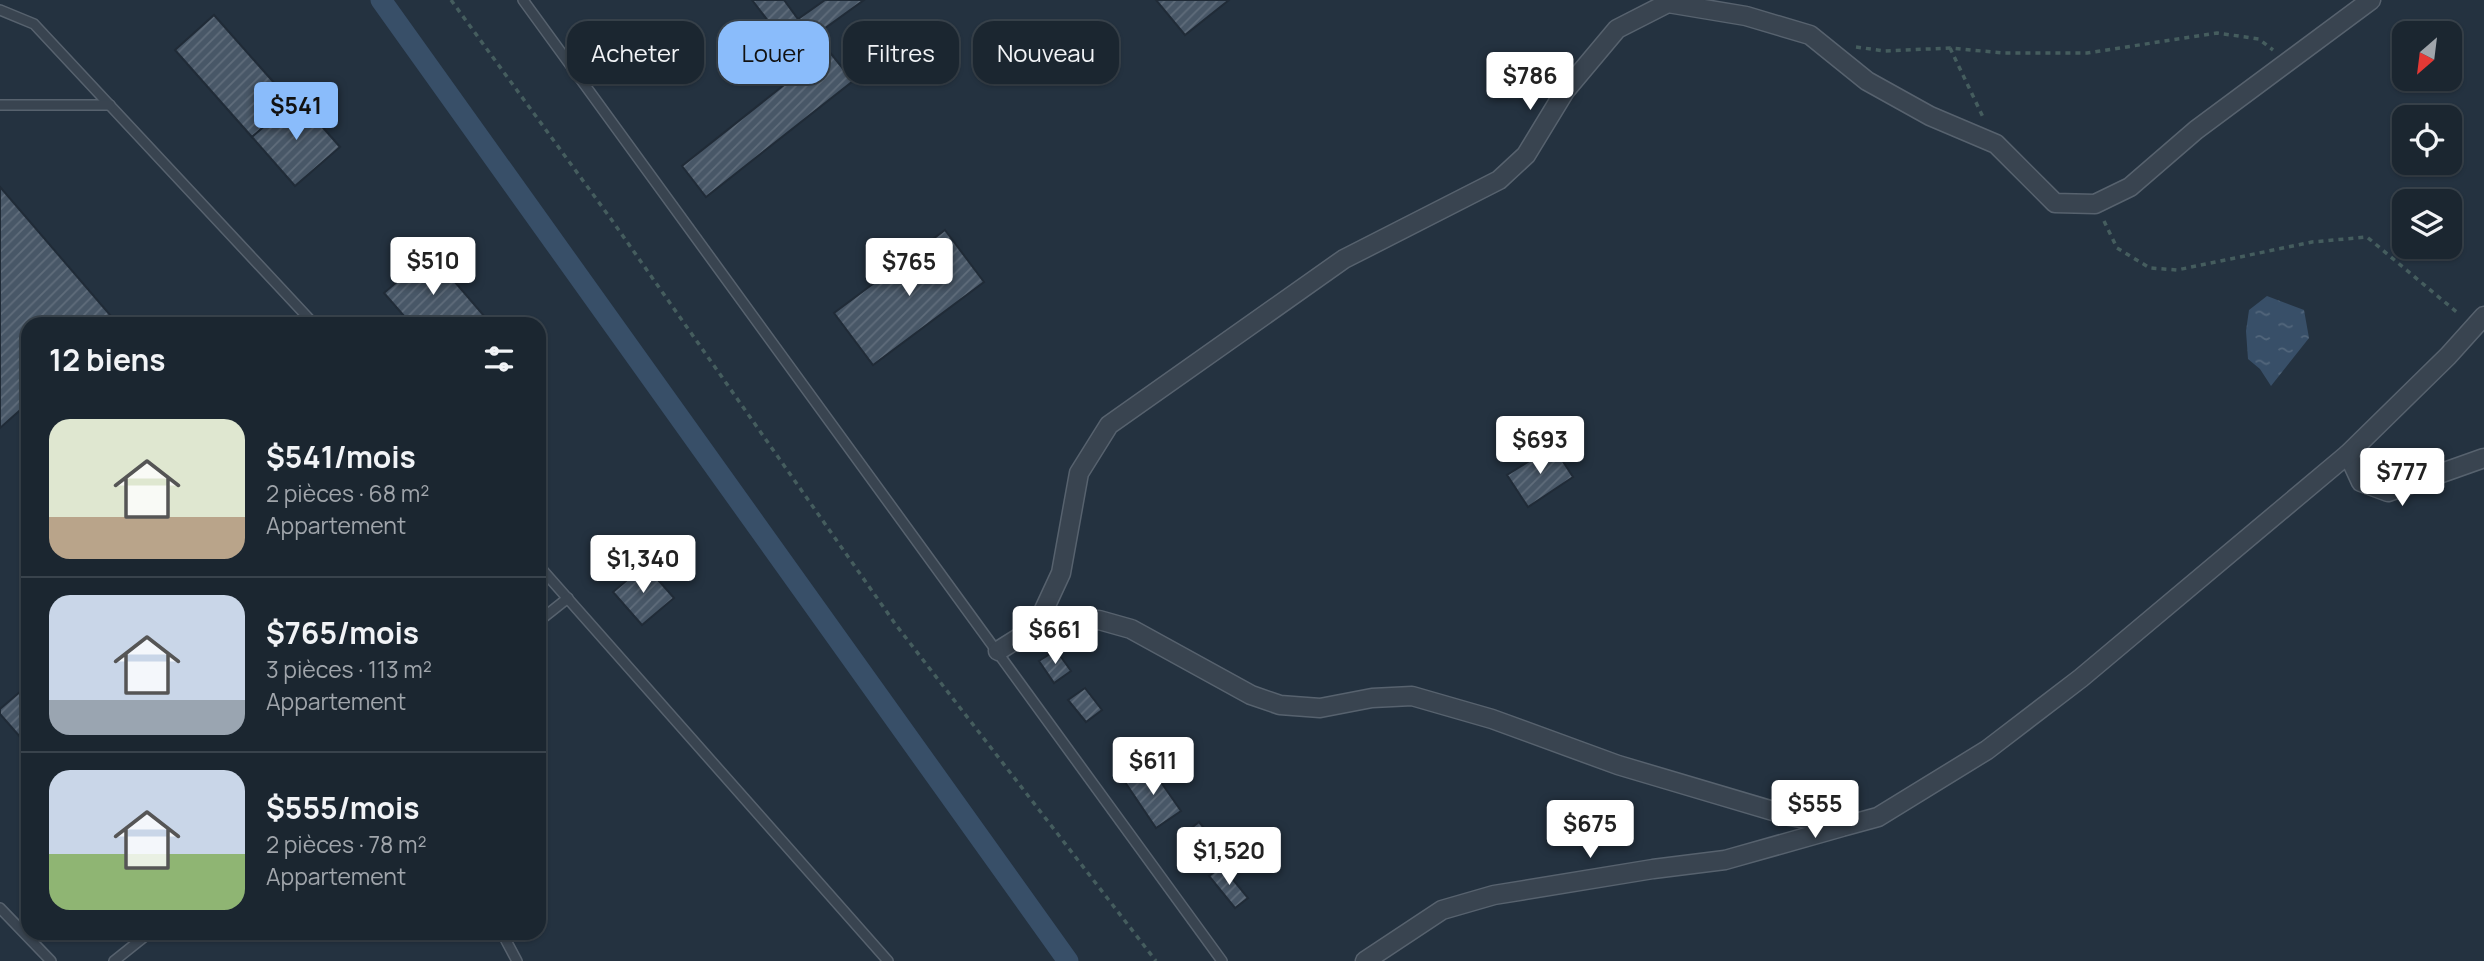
<!DOCTYPE html>
<html lang="fr">
<meta charset="utf-8">
<style>
:root{--surface:#1b2630;--page:#242e38;--text:#f1f3f6;--muted:#a0a5ab;--line:#39434c;--accent:#8abcfb}
body{margin:0;font-family:Manrope,sans-serif;background:var(--page);color:var(--text);height:100vh;display:flex;flex-direction:column;font-size:26px;white-space:nowrap}
*{box-sizing:border-box;margin:0}
p{font-size:23px;color:var(--muted)}
.icon{flex:none;width:38px;height:38px;fill:none;stroke:currentColor;stroke-width:2;stroke-linecap:round;stroke-linejoin:round}
.map{position:relative;flex:1;overflow:hidden}
.sheet{position:absolute;left:21px;top:317px;width:525px;height:623px;display:flex;flex-direction:column;background:var(--surface);border-radius:21px;box-shadow:0 2px 5px #0004,0 0 0 2px var(--line)}
.sheet>*{flex:none}
.banner{position:absolute;left:567px;top:21px;width:665px;height:63px;display:flex;gap:14px}
.needle{width:46px;rotate:208deg}
.controls{position:absolute;left:2392px;top:21px;display:grid;gap:14px}
.controls a{display:grid;place-items:center;width:70px;height:70px;border-radius:14px;background:var(--surface);box-shadow:0 2px 5px #0004,0 0 0 2px var(--line);font-size:35px}
.price{position:absolute;translate:-50% -60px;padding:0 16px;border-radius:7px;background:#fff;color:#222;font-size:23px;line-height:46px;filter:drop-shadow(0 2px 4px #0008)}
.price::after{content:'';position:absolute;left:50%;top:42px;width:21px;height:16px;margin-left:-10px;background:inherit;clip-path:polygon(0 0,100% 0,50% 100%)}
.price.active{background:var(--accent);color:#111}
ul{padding:0;list-style:none}
li{display:flex;align-items:center;gap:21px;height:175px;padding:0 28px}
li+li{border-top:2px solid var(--line)}
li span{display:grid;place-items:center;flex:none;width:196px;height:140px;border-radius:21px;color:#555}
li>.icon{margin-inline-start:auto}
span .icon{width:84px;height:84px;fill:#fffc;stroke-width:1}
li b{font-size:30px}
h2{display:flex;justify-content:space-between;align-items:center;height:84px;padding:0 28px;font-size:30px}
.pill{padding:0 24px;border-radius:21px;background:var(--surface);box-shadow:0 2px 5px #0004,0 0 0 2px var(--line);font-size:24px;line-height:63px}
.pill.active{background:var(--accent);color:#111}
.map>svg:first-child{display:block}
.water{fill:url(#water-ripples)}
.lines{fill:none;stroke-linecap:round;stroke-linejoin:round}
.canal{stroke:#384f68;stroke-width:21}
.building{fill:url(#building-hatch);stroke:#202b37;stroke-width:2}
.service-casing{stroke:#57626e;stroke-width:12}
.minor-casing{stroke:#57626e;stroke-width:21}
.path{stroke:#455d5e;stroke-width:3.5;stroke-dasharray:5 5;stroke-linecap:butt}
.service{stroke:#394450;stroke-width:9}
.minor{stroke:#394450;stroke-width:18}
</style>
<div class="map">
<svg width="2484" height="961" viewBox="0 0 2484 961">
<defs>
<pattern id="water-ripples" width="26" height="14" patternUnits="userSpaceOnUse" patternTransform="scale(1.75)"><rect width="26" height="14" fill="#384f68"/><path d="M2 4q2-2 4 0t4 0M15 11q2-2 4 0t4 0" fill="none" stroke="#53677c"/></pattern>
<pattern id="building-hatch" width="6" height="6" patternUnits="userSpaceOnUse" patternTransform="scale(1.75)"><rect width="6" height="6" fill="#485767"/><path d="M-1 1l2-2M0 6l6-6M5 7l2-2" fill="none" stroke="#606d7b"/></pattern>
</defs>
<rect width="100%" height="100%" fill="#243240"/>
<polygon class="water" points="2267,296 2304,310 2309,338 2271,386 2260,369 2248,359 2246,331 2249,310"/>
<g class="lines">
<polyline class="canal" points="381,0 1068,961"/>
</g>
<g class="building">
<polygon points="752,0 784,0 798,19 825,0 864,0 792,52"/>
<polygon points="1156,0 1229,0 1185,35"/>
<polygon points="214,15 292,103 252,137 175,50"/>
<polygon points="828,50 853,81 706,197 682,166"/>
<polygon points="297,98 340,147 295,186 252,137"/>
<polygon points="0,187 117,323 28,324 28,403 0,428"/>
<polygon points="945,230 984,282 873,365 834,313"/>
<polygon points="430,253 491,324 411,324 384,293"/>
<polygon points="1553,446 1573,477 1528,507 1507,475"/>
<polygon points="645,565 674,598 642,625 613,592"/>
<polygon points="1056,650 1071,671 1054,683 1039,661"/>
<polygon points="28,685 28,746 0,714 0,709"/>
<polygon points="1085,688 1102,710 1086,722 1068,700"/>
<polygon points="1149,765 1181,811 1156,828 1125,782"/>
<polygon points="1199,822 1213,839 1195,853 1181,836"/>
<polygon points="1222,866 1248,898 1235,908 1209,876"/>
</g>
<g class="lines">
<defs>
<g id="service">
<polyline points="523,0 1222,961"/>
<polyline points="0,10 34,24 314,324"/>
<polyline points="0,105 110,105"/>
<polyline points="539,566 888,961"/>
<polyline points="539,621 568,598"/>
<polyline points="0,908 51,961"/>
<polyline points="502,933 517,961"/>
<polyline points="114,961 149,933"/>
</g>
<g id="minor">
<polyline points="2348,454 2361,482 2388,492 2484,458"/>
<polyline points="1036,627 1062,621 1099,620 1131,629 1251,695 1280,705 1320,708 1372,698 1412,696 1492,719 1618,765 1790,816 1845,826 1878,817 1987,750 2081,678 2348,454 2448,356 2484,316"/>
<polyline points="998,651 1036,627 1061,573 1079,473 1109,425 1344,259 1499,180 1526,155 1565,91 1617,29 1668,3 1746,16 1810,35 1867,81 1930,116 1996,144 2055,203 2095,204 2130,187 2196,130 2371,0"/>
<polyline points="1365,961 1442,910 1494,895 1653,869 1725,860 1842,827"/>
</g>
</defs>
<use href="#service" class="service-casing"/>
<use href="#minor" class="minor-casing"/>
<g class="path">
<polyline points="451,0 611,219 896,625 1156,961"/>
<polyline points="1856,47 1885,51 1950,48 2003,53 2087,53 2217,33 2259,39 2273,50"/>
<polyline points="1950,48 1983,117"/>
<polyline points="2104,221 2117,248 2150,268 2177,270 2312,242 2367,237 2459,314"/>
</g>
<use href="#service" class="service"/>
<use href="#minor" class="minor"/>
</g>
</svg>
<div class="controls">
<a><svg class="needle" viewBox="-14 -14 28 28"><path d="M0-13l5 13h-10z" fill="#e53935"/><path d="M0 13l5-13h-10z" fill="#a0a5ab"/></svg></a>
<a><svg class="icon" aria-label="locate" viewBox="0 0 24 24"><circle cx="12" cy="12" r="6"/><path d="M12 2v4M12 18v4M2 12h4M18 12h4"/></svg></a>
<a><svg class="icon" aria-label="layers" viewBox="0 0 24 24"><path d="M12 4l9 5-9 5-9-5zM3 14l9 5 9-5"/></svg></a>
</div>
<b class="price" style="left:1530px;top:112px">$786</b>
<b class="price active" style="left:296px;top:142px">$541</b>
<b class="price" style="left:433px;top:297px">$510</b>
<b class="price" style="left:909px;top:298px">$765</b>
<b class="price" style="left:1540px;top:476px">$693</b>
<b class="price" style="left:2402px;top:508px">$777</b>
<b class="price" style="left:643px;top:595px">$1,340</b>
<b class="price" style="left:1055px;top:666px">$661</b>
<b class="price" style="left:1153px;top:797px">$611</b>
<b class="price" style="left:1815px;top:840px">$555</b>
<b class="price" style="left:1590px;top:860px">$675</b>
<b class="price" style="left:1229px;top:887px">$1,520</b>
<div class="banner">
<a class="pill">Acheter</a>
<a class="pill active">Louer</a>
<a class="pill">Filtres</a>
<a class="pill">Nouveau</a>
</div>
<section class="sheet">
<h2>12 biens<svg class="icon" aria-label="filters" viewBox="0 0 24 24"><path d="M4 7h16M4 17h16"/><circle cx="9" cy="7" r="2"/><circle cx="15" cy="17" r="2"/></svg></h2>
<ul>
<li><span style="background:linear-gradient(#dfe7d0 70%,#b9a48a 0)"><svg class="icon" aria-label="home" viewBox="0 0 24 24"><path d="M3 11l9-7 9 7M6 9v11h12V9"/></svg></span><div><b>$541/mois</b><p>2 pièces · 68 m²</p><p>Appartement</p></div></li>
<li><span style="background:linear-gradient(#c9d6e8 75%,#9aa5b1 0)"><svg class="icon" aria-label="home" viewBox="0 0 24 24"><path d="M3 11l9-7 9 7M6 9v11h12V9"/></svg></span><div><b>$765/mois</b><p>3 pièces · 113 m²</p><p>Appartement</p></div></li>
<li><span style="background:linear-gradient(#c9d6e8 60%,#8fb573 0)"><svg class="icon" aria-label="home" viewBox="0 0 24 24"><path d="M3 11l9-7 9 7M6 9v11h12V9"/></svg></span><div><b>$555/mois</b><p>2 pièces · 78 m²</p><p>Appartement</p></div></li>
</ul>
</section>
</div>
